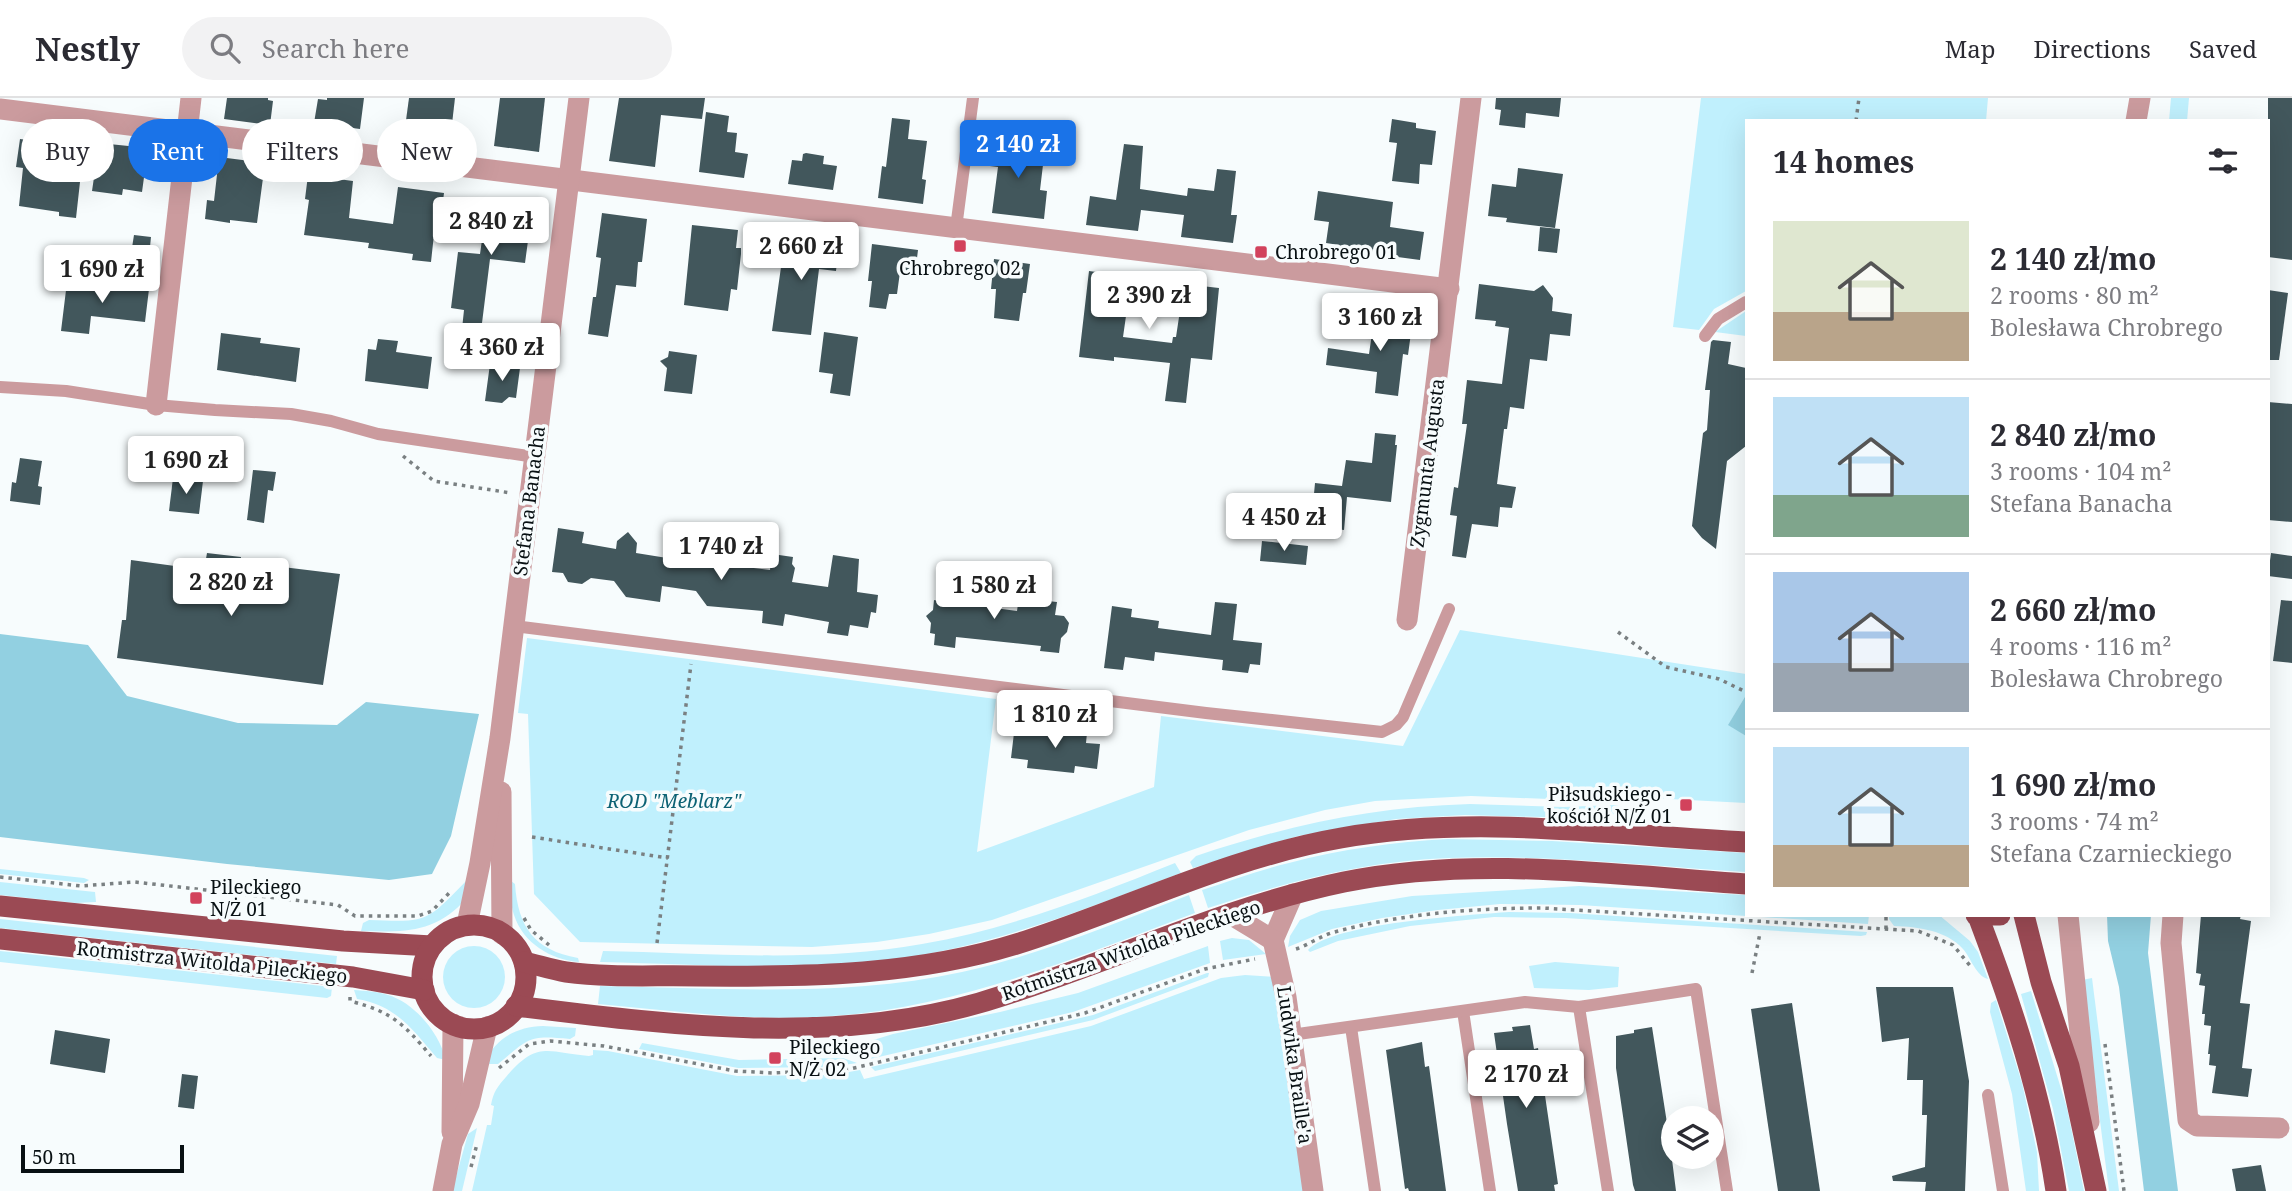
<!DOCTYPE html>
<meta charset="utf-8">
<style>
:root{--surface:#fff;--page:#f2f2f3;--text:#2b2b33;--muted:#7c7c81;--line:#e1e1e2;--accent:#1a73e8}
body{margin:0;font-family:"Noto Serif",serif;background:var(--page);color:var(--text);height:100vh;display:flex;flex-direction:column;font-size:26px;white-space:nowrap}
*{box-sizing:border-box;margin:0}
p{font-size:23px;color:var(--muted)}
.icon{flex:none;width:38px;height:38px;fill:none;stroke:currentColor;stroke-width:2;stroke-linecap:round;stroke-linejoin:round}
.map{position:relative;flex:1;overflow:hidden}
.details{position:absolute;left:1745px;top:21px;width:525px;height:798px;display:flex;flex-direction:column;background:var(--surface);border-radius:0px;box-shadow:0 7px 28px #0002}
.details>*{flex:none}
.banner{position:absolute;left:21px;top:21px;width:665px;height:63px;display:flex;gap:14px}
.buttons{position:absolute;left:1661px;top:1008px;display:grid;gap:14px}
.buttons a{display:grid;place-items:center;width:63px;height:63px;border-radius:50%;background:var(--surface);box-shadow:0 7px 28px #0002;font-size:35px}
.scale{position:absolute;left:21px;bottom:18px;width:163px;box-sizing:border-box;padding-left:7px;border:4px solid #081013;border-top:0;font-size:19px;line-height:24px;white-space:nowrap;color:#081013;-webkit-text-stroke:5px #f7fcfd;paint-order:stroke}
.price{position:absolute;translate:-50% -60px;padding:0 16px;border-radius:7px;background:#fff;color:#222;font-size:23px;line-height:46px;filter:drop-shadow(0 2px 4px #0008)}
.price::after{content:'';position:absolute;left:50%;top:42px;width:21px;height:16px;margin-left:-10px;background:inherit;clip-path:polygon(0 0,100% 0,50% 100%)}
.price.current{background:var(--accent);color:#fff}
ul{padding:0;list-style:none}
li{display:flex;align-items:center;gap:21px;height:175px;padding:0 28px}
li+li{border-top:2px solid var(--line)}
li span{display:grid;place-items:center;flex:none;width:196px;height:140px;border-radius:0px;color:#555}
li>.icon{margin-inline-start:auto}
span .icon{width:84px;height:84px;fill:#fffc;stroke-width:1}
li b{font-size:30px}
h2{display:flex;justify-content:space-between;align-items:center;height:84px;padding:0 28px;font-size:30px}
.tag{padding:0 24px;border-radius:32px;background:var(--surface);box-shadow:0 7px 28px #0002;font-size:24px;line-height:63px}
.tag.current{background:var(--accent);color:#fff}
header{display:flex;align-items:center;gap:42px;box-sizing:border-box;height:98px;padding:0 35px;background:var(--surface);border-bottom:2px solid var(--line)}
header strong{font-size:33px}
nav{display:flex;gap:38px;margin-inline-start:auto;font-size:24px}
.search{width:490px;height:63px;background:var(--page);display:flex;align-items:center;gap:18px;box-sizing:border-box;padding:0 24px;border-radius:38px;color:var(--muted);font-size:26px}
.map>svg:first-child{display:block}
.green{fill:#c0f0fd}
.forest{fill:#92d0e1}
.building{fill:#42575c}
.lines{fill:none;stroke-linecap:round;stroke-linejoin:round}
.path{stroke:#7a8082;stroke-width:3.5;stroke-dasharray:3.5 5;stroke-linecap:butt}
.service{stroke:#cb9b9e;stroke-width:12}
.minor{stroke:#cb9b9e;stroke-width:21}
.tertiary{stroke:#cb9b9e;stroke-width:21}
.primary{stroke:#9b4a54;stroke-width:21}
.poi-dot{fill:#d2425c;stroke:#f7fcfd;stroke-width:2.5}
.labels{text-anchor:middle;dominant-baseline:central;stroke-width:7;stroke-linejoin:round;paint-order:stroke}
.poi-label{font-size:19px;fill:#081013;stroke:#f7fcfd;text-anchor:start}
.street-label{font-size:19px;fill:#081013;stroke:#f7fcfd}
.park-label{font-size:19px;font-style:italic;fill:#0c6274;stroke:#f7fcfd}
</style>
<header>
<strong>Nestly</strong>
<div class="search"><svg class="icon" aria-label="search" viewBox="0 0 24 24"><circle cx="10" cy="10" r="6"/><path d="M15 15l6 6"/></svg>Search here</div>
<nav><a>Map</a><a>Directions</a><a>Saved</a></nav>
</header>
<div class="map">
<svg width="2292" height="1093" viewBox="0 0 2292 1093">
<rect width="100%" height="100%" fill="#f7fcfd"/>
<g class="green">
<polygon points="1701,0 1988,0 1986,23 1746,23 1746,193 1714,211 1699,232 1673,229"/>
<polygon points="2171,0 2189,0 2187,23 2169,23"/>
<polygon points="1746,213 1746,238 1715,234"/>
<polygon points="1460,532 1746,576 1746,597 1729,626 1746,638 1746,705 1612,698 1574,702 1471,698 1375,703 1325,712 1249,732 992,822 929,836 877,844 812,849 580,844 534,796 528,616 518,615 527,540 996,601 977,754 1154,689 1161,618 1403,648"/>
<path d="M1470,706L1563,709L1615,707L1623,709L1627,715L1577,720L1465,717L1396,721L1298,738L1193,770L1190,764L1196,758C1289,727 1371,709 1470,706Z"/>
<path d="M1448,741L1552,743L1746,755V774C1647,768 1547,756 1448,760C1365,763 1286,784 1208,810L1202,792C1230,783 1259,772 1289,765C1341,751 1394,744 1448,741Z"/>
<path d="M1175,765L1181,775C1088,810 996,847 897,861C800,875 698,866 600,864L603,853C708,855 817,865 922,846C1009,831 1093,798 1175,765Z"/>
<polygon points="0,771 84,780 89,782 84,785 0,776"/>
<path d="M467,782L462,805C433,836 400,834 361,833L363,825L369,822C429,824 425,825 467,782Z"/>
<path d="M511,783L515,786C518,829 534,852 578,860L579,864C551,862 523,845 514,817C510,806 511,794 511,783Z"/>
<polygon points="0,784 95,794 96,804 76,805 0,797"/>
<polygon points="1579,788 1746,797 1746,817 1869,817 1868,826 1580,807 1500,806 1438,812 1382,820 1332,831 1288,849 1290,838 1300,822 1321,813 1412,798"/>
<path d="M1189,797L1195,815C1077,859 960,909 832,918C754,924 675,913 598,906L600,888C720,890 843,900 962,874C1040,857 1114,825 1189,797Z"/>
<path d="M1509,814L1570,815L1867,834L1866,837L1861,838L1565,820L1494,819L1410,828L1338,843L1310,854L1308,852C1332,825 1470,817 1509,814Z"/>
<path d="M1889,817H1939L1970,843L1978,854L1988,881C1976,878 1971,860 1963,851C1946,832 1918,829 1894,828L1889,821Z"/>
<polygon points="0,821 337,858 336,866 0,830"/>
<polygon points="1232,840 1249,842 1266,856 1223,862 1220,843"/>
<circle cx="474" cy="879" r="31"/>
<polygon points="1208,848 1210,865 1073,914 870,961 845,953 844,951 893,936 1000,914 1078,895"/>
<polygon points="0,853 332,889 331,898 327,900 0,864"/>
<polygon points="1555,864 1619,869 1618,889 1589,892 1534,890 1529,868"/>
<polygon points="1207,875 1209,875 1208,879 1093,922 875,973 871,969 1093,917"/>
<path d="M1245,877L1274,879L1303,1093H472L487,1027H491L494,1008L491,1007C493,994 498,988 506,979C537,942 547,954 589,958L593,957V952L608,953L737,978L832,977L860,972L864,981L1091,928L1221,880Z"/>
<polygon points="2092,880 2119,1093 2109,1093 2082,882"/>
<path d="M354,892C365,893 377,893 388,897C415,905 439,935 446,962L437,960C412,931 397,908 357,901Z"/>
<polygon points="2031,893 2067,1010 2084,1093 2069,1093 2053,1011 2021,896"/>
<polygon points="1996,902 2022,985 2037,1054 2039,1093 2026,1093 2012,996 1990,914 1991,905"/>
<path d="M543,928L576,930L575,938L570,941C527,937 530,940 498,966H484C495,940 516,929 543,928Z"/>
<polygon points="642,945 739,962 843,960 857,965 831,969 738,970 639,951"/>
<polygon points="477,1030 462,1093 452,1093 468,1036"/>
</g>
<g class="forest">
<polygon points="0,536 88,547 127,598 238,625 337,627 366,604 479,616 451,738 432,776 389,782 227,766 0,739"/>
<polygon points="1746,597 1746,638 1728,627"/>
<polygon points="2107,817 2151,817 2148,855 2178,1093 2144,1093 2119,889 2108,843"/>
</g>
<g class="building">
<polygon points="227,0 268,0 268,2 273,3 270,27 224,21"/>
<polygon points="327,0 364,0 360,31 314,25 318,1 327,2"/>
<polygon points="409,0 455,0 450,43 404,37"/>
<polygon points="500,0 545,0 539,54 494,48"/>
<polygon points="619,0 705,0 702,21 661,17 655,69 609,63"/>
<polygon points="1496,0 1561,0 1559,19 1526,15 1525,30 1499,27 1501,12 1495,11"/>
<polygon points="2268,0 2292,0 2292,162 2268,159"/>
<polygon points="706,14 729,18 727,34 737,35 735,54 748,56 744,80 699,74"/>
<polygon points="892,20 910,22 908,41 927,43 922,81 926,82 923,106 878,100 882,68 886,69"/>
<polygon points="1392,21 1416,25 1416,30 1436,33 1432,67 1420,66 1419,86 1392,83 1397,45 1389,44"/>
<polygon points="20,41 58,46 54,81 80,84 76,120 59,118 59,114 19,108 23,70 16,69"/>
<polygon points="109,46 148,50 142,94 123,91 122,97 92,93 98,52 108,53"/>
<polygon points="985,46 1026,52 1027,47 1045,50 1040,92 1047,93 1044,121 992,115 998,69 982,67"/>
<polygon points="1124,46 1143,48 1140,91 1187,98 1188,90 1214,93 1217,71 1236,73 1231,117 1237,117 1233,145 1181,139 1184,117 1167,115 1141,112 1138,133 1086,127 1090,98 1116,102"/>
<polygon points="806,55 824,58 823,66 837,68 833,92 788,86 792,62 802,63 803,56"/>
<polygon points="219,59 265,65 257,125 230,122 230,125 205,121 207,102 214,103"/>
<polygon points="1518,70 1563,76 1555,130 1506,124 1507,120 1488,118 1492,86 1516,89"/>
<polygon points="308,77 353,83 349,120 393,126 398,89 444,95 441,119 436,118 431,164 412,162 413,156 368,150 369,145 304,137 309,102 305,101"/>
<polygon points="1318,93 1393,104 1390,129 1424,134 1420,162 1338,151 1339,147 1326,145 1329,124 1314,122"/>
<polygon points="488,100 533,106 525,165 490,161 481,233 462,231 464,212 451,210 458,154 480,156"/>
<polygon points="602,115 647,121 642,164 638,164 636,189 616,187 608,239 588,236 593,199 596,199 601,160 596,159"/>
<polygon points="692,127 738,132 736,150 741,150 741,156 737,192 731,191 728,213 684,207"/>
<polygon points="1540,129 1560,131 1557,155 1538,153"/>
<polygon points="134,137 151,139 149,159 131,156"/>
<polygon points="781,138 839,146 836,173 819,171 811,237 772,233 782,162 778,162"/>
<polygon points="872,146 918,152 915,176 900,174 897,196 889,196 886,211 869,209 872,183 868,183"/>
<polygon points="994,161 1030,166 1026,195 1023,195 1019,223 994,220 996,191 991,191"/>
<polygon points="1089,173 1125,178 1122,199 1128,204 1123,239 1172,245 1173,239 1176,239 1184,186 1219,190 1212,262 1191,260 1186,305 1165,303 1170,265 1114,259 1114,263 1079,259"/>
<polygon points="67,184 119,191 120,187 149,191 145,224 91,218 89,236 61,233"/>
<polygon points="1479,186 1534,193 1543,187 1553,200 1552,213 1572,216 1570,238 1550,236 1547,263 1530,261 1524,311 1510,309 1507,331 1504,331 1497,386 1516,389 1512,410 1500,409 1498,429 1472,426 1466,460 1452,458 1457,418 1450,417 1454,389 1458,390 1467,326 1462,326 1467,282 1502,286 1509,230 1495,228 1496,223 1475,221"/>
<polygon points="2268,192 2288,195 2279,262 2268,262"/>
<polygon points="1375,215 1413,220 1408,257 1403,256 1398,298 1375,295 1377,274 1326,267 1328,250 1369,256"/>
<polygon points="824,234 858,239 850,298 830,295 833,276 819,274"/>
<polygon points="221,235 261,240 260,245 300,250 296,284 217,272"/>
<polygon points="378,241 398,243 396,254 432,259 428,291 365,283 368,251 376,252"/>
<polygon points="1713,242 1731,244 1728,266 1746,270 1746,348 1727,363 1716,451 1702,440 1692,428 1703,335 1707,332 1710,292 1705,292 1711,244"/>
<polygon points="669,253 697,257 692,296 664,293 667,270 660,263 668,259"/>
<polygon points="490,266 520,270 516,300 509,299 502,305 485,303"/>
<polygon points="2268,304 2292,306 2292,424 2268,422"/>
<polygon points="1375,335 1396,337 1395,347 1397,347 1391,404 1347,399 1344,432 1311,428 1315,385 1342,388 1346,362 1372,365"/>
<polygon points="20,360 42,363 38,388 42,389 40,407 10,403 12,384 16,385"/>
<polygon points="253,372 276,374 273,393 268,392 264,425 247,422"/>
<polygon points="173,380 203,383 199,416 169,413"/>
<polygon points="558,430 584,434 582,445 616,451 617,443 628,434 637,445 636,455 692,464 694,449 714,451 713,465 770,472 772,456 793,459 792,466 795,470 792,484 828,489 833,457 859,461 857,494 878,497 876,515 871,514 868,530 850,527 848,538 827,535 829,524 785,516 783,528 762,525 763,513 707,508 696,493 662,488 660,504 626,499 614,483 591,480 582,486 568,484 563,475 552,474"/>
<polygon points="1262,443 1308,448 1306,467 1260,463"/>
<polygon points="207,455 241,459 241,464 340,476 323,587 117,560 122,522 126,522 131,462 204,472"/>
<polygon points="2271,455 2292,458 2292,481 2268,478"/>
<polygon points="942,478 964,481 965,506 1017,513 1018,506 1037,508 1038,502 1057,504 1055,517 1064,518 1069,525 1067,534 1061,540 1059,555 1040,553 1041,548 956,539 955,550 934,547 935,536 930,535 931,525 926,518 933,512 934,502 939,503"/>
<polygon points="2281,502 2292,503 2292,565 2273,563"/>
<polygon points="1215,504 1237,506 1233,542 1262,545 1260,567 1250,566 1248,575 1222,572 1223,562 1155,554 1154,563 1125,559 1123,572 1104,570 1112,508 1132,511 1131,519 1159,523 1158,530 1211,537"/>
<polygon points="1032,629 1087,635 1086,645 1100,646 1097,671 1075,668 1074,675 1027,670 1028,662 1011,660 1014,635 1031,637"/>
<polygon points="2201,817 2241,817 2240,821 2251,823 2240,905 2250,906 2242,970 2252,971 2248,999 2212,995 2216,968 2209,967 2210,956 2208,956 2211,928 2204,927 2205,916 2202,916 2205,888 2199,887 2201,876 2196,875"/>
<polygon points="1876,889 1953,889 1969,983 1965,1093 1925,1093 1926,1084 1893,1083 1892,1078 1925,1069 1927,1017 1922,1017 1923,982 1907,982 1909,940 1882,944"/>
<polygon points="1792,905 1820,1093 1778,1093 1768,1027 1751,911"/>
<polygon points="1530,927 1534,951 1538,950 1542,977 1558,1086 1554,1087 1555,1093 1518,1093 1507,1026 1494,935 1513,933 1512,929"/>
<polygon points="1652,929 1669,1038 1676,1093 1635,1093 1633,1087 1616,970 1616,938 1634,935 1634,932"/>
<polygon points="55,932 110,941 105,975 50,966"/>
<polygon points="1422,944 1425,969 1429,968 1446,1093 1409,1093 1408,1090 1405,1091 1386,952"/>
<polygon points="182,976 198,978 194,1011 178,1009"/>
<polygon points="2261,1067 2266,1093 2236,1093 2232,1071"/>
</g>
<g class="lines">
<g class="path">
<polyline points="1856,23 1859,0"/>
<polyline points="403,358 434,383 511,395"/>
<polyline points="1618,534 1666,569 1719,581 1746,594"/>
<polyline points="532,739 668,760"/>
<polyline points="0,779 81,788 135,784 338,807 355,818 418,818 432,813 452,792"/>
<polyline points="524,820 531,832 549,847"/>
<polyline points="1886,831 1886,817"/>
<polyline points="657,845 691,566"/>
<path d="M1296,851C1308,847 1319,839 1331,835C1399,816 1472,810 1543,810L1918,833L1953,847L1972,870"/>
<polyline points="1752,875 1760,835"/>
<path d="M350,899V903C392,914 403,925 431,958"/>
<polyline points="2105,946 2124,1093"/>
<polyline points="499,970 529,946 550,943 604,948 735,973 773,975 850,971 1085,915 1205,871 1255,861"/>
<polyline points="471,1069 477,1046"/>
</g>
<g class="service">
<polyline points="956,130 973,0"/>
<polyline points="1705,238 1718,221 1746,204"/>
<polyline points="0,289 66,293 156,307 215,312 291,316 331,323 378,336 535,359"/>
<polyline points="514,528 1206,615 1382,634 1396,627 1403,619 1449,511"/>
<polyline points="1579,909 1608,1093"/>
<polyline points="1463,913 1490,1093"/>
<polyline points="1351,929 1375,1093"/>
<polyline points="1291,937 1525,904 1579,909 1696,891 1727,1093"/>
<polyline points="1988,997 2003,1093"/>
</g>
<g class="minor">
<polyline points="0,11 1449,191"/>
<polyline points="156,307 191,0"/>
<polyline points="1407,522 1471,0"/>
<polyline points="501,694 502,836"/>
<polyline points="1293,796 1273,842 1286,899 1313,1093"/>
<polyline points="1230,816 1273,842"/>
<polyline points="2173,817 2171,845 2188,1022 2197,1028 2279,1030"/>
<polyline points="467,827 480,765 500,640 579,0"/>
<polyline points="452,1034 453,926"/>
<polyline points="443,1093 452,1046 469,1006 487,929"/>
</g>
<g class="tertiary">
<polyline points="2136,23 2140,0"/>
<polyline points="2068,817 2089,1024"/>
</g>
<g class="primary">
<polyline points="0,808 343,843 432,848"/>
<polyline points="1976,817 2000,817"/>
<polyline points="2024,817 2041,884 2069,968 2096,1093"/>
<path d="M1978,818C2012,908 2042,998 2056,1093"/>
<circle cx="474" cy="879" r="52"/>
<polyline points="0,841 353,879 424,892"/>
<path d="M524,864C538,867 552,872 566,874C609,880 654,877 698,878C809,879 919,878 1026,843C1131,809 1231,759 1341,740C1475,716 1611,737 1746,744"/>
<path d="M516,908C670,927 828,948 979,905C1102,869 1218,810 1344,784C1476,757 1614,777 1746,786"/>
</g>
</g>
<g class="poi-dot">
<rect x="953" y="141" width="14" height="14" rx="3.5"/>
<rect x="1254" y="147" width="14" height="14" rx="3.5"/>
<rect x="1679" y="700" width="14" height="14" rx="3.5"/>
<rect x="189" y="793" width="14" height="14" rx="3.5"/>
<rect x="768" y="953" width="14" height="14" rx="3.5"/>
</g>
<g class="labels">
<g class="poi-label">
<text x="1275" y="154">Chrobrego 01</text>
<text x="960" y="170" text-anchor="middle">Chrobrego 02</text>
<text x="1672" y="696" text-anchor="end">Piłsudskiego -<tspan x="1672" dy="22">kościół N/Ż 01</tspan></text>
<text x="210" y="789">Pileckiego<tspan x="210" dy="22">N/Ż 01</tspan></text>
<text x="789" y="949">Pileckiego<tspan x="789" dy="22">N/Ż 02</tspan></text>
</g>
<g class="street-label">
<text transform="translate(1427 365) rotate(-83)">Zygmunta Augusta</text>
<text transform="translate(529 403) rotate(-83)">Stefana Banacha</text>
<text transform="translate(1131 852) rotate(-19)">Rotmistrza Witolda Pileckiego</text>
<text transform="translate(212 864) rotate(6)">Rotmistrza Witolda Pileckiego</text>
<text transform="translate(1295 967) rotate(82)">Ludwika Braille'a</text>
</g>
<g class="park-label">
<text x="674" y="703">ROD "Meblarz"</text>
</g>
</g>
</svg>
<div class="buttons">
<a><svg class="icon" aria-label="layers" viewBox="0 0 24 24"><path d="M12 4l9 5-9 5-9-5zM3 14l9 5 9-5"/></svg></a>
</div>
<div class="scale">50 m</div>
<b class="price current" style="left:1018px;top:82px">2 140 zł</b>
<b class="price" style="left:491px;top:159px">2 840 zł</b>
<b class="price" style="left:801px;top:184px">2 660 zł</b>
<b class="price" style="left:102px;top:207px">1 690 zł</b>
<b class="price" style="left:1149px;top:233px">2 390 zł</b>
<b class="price" style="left:1380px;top:255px">3 160 zł</b>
<b class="price" style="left:502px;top:285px">4 360 zł</b>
<b class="price" style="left:186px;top:398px">1 690 zł</b>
<b class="price" style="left:1284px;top:455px">4 450 zł</b>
<b class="price" style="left:721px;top:484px">1 740 zł</b>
<b class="price" style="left:231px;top:520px">2 820 zł</b>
<b class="price" style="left:994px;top:523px">1 580 zł</b>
<b class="price" style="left:1055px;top:652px">1 810 zł</b>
<b class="price" style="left:1526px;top:1012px">2 170 zł</b>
<div class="banner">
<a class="tag">Buy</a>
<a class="tag current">Rent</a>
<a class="tag">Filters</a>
<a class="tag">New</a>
</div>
<section class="details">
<h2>14 homes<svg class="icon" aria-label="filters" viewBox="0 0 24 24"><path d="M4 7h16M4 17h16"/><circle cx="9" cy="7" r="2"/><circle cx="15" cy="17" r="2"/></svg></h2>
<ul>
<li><span style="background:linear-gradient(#dfe7d0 65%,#b9a48a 0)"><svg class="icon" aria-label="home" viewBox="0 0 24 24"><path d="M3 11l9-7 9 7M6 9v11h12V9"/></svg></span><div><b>2 140 zł/mo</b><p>2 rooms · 80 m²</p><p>Bolesława Chrobrego</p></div></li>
<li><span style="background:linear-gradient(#bfe0f5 70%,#7fa58c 0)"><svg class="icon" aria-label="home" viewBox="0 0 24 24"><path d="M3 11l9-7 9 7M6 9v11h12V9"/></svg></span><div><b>2 840 zł/mo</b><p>3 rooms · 104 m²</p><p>Stefana Banacha</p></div></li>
<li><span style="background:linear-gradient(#a9c7e8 65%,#9aa5b1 0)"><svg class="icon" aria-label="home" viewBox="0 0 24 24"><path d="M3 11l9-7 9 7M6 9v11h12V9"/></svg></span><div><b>2 660 zł/mo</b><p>4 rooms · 116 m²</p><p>Bolesława Chrobrego</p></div></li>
<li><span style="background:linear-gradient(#bfe0f5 70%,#b9a48a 0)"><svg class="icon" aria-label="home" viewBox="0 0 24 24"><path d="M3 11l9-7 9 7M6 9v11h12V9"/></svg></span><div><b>1 690 zł/mo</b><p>3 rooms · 74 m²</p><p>Stefana Czarnieckiego</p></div></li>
</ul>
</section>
</div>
